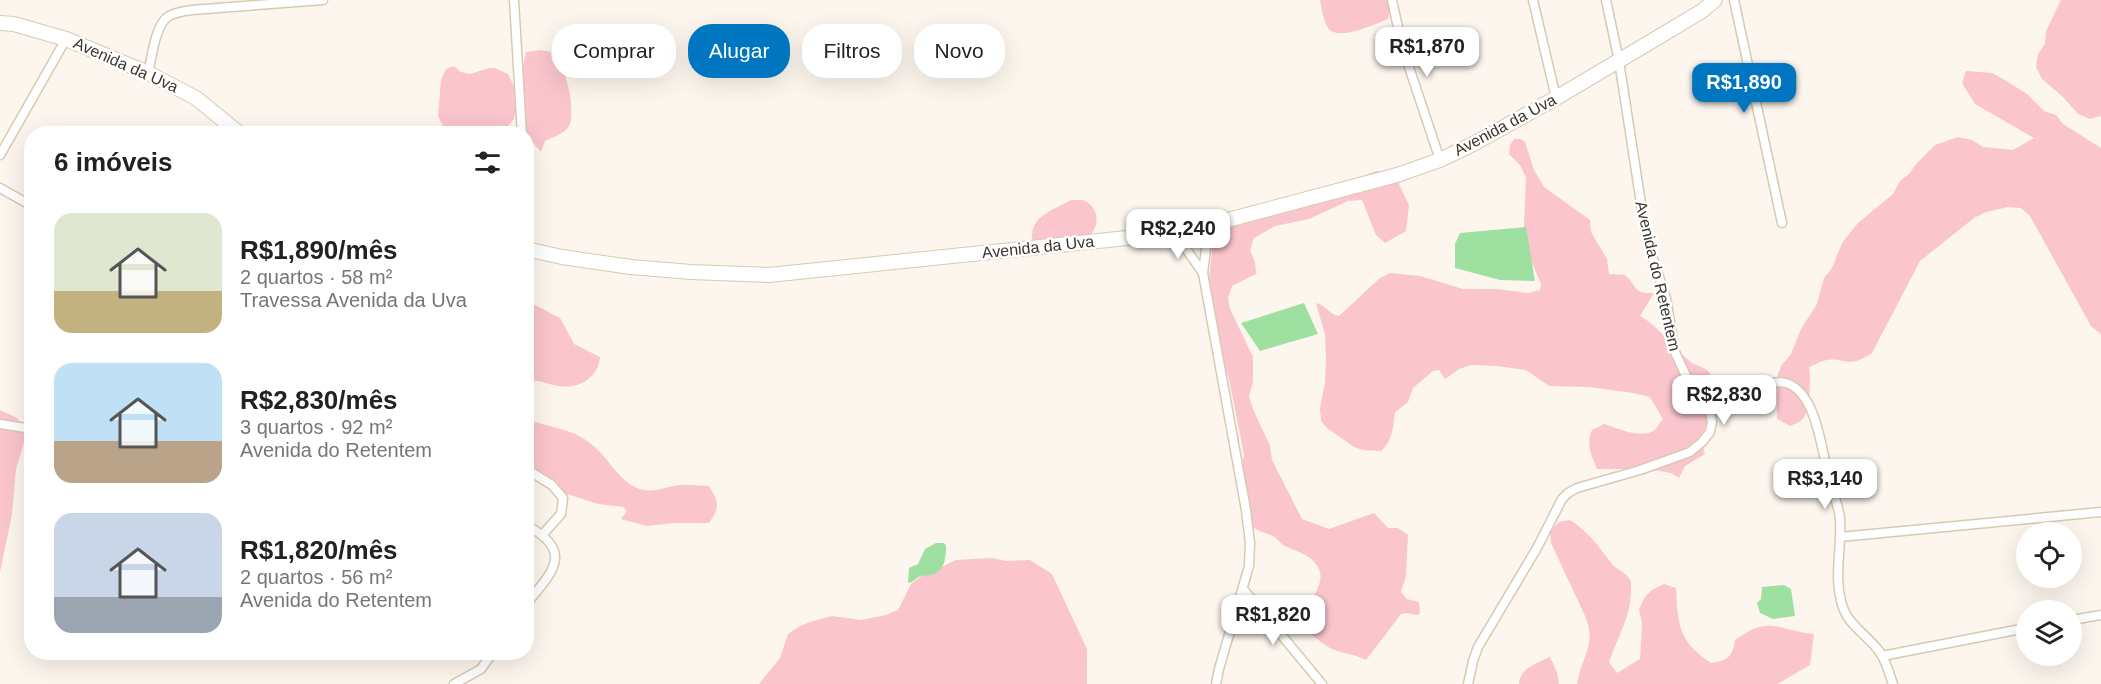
<!DOCTYPE html>
<html lang="pt">
<meta charset="utf-8">
<style>
:root{--surface:#fff;--page:#f6f6f6;--text:#222;--muted:#767676;--accent:#0176c0}
body{margin:0;font-family:Helvetica,sans-serif;background:var(--page);color:var(--text);height:100vh;display:flex;flex-direction:column;font-size:22px;white-space:nowrap}
*{box-sizing:border-box;margin:0}
p{font-size:20px;color:var(--muted)}
.icon{flex:none;width:33px;height:33px;fill:none;stroke:currentColor;stroke-width:2;stroke-linecap:round;stroke-linejoin:round}
.map{position:relative;flex:1;overflow:hidden}
.drawer{position:absolute;left:24px;top:126px;width:510px;height:534px;display:flex;flex-direction:column;background:var(--surface);border-radius:24px;box-shadow:0 6px 24px #0002}
.drawer>*{flex:none}
.top-card{position:absolute;left:552px;top:24px;width:570px;height:54px;display:flex;gap:12px}
.tools{position:absolute;left:2016px;top:522px;display:grid;gap:12px}
.tools a{display:grid;place-items:center;width:66px;height:66px;border-radius:50%;background:var(--surface);box-shadow:0 6px 24px #0002;font-size:30px}
.price{position:absolute;translate:-50% -51px;padding:0 14px;border-radius:12px;background:#fff;color:#222;font-size:20px;line-height:39px;filter:drop-shadow(0 2px 3px #0008)}
.price::after{content:'';position:absolute;left:50%;top:36px;width:18px;height:14px;margin-left:-9px;background:inherit;clip-path:polygon(0 0,100% 0,50% 100%)}
.price.current{background:var(--accent);color:#fff}
ul{padding:0;list-style:none}
li{display:flex;align-items:center;gap:18px;height:150px;padding:0 30px}
li span{display:grid;place-items:center;flex:none;width:168px;height:120px;border-radius:18px;color:#555}
li>.icon{margin-inline-start:auto}
span .icon{width:72px;height:72px;fill:#fffc;stroke-width:1}
li b{font-size:26px}
h2{display:flex;justify-content:space-between;align-items:center;height:72px;padding:0 30px;font-size:26px}
.tag{padding:0 21px;border-radius:24px;background:var(--surface);box-shadow:0 6px 24px #0002;font-size:21px;line-height:54px}
.tag.current{background:var(--accent);color:#fff}
.map>svg:first-child{display:block}
.green{fill:#fac5cd}
.water{fill:#9ee09f}
.lines{fill:none;stroke-linecap:round;stroke-linejoin:round}
.minor-casing{stroke:#d8c9b3;stroke-width:11}
.primary-casing{stroke:#d8c9b3;stroke-width:16}
.minor{stroke:#fff;stroke-width:8}
.primary{stroke:#fff;stroke-width:14}
.labels{text-anchor:middle;dominant-baseline:central;stroke-width:5;stroke-linejoin:round;paint-order:stroke}
.street-label{font-size:16px;fill:#3b352c;stroke:#fff}
</style>
<div class="map">
<svg width="2101" height="684" viewBox="0 0 2101 684">
<rect width="100%" height="100%" fill="#fdf6ee"/>
<g class="green">
<path d="M1320,0H1392L1388,19C1375,24 1338,42 1328,28C1323,20 1322,9 1320,0Z"/>
<polygon points="2061,0 2101,0 2101,116 2090,119 2078,114 2063,97 2042,79 2036,67 2038,54 2045,44 2046,31"/>
<path d="M541,50L551,52L552,61C555,63 558,64 560,67C569,76 575,116 569,126C564,134 553,137 545,141L541,152C537,147 532,142 528,137C514,116 521,75 526,52Z"/>
<polygon points="454,66 461,72 470,74 489,68 495,68 508,74 514,86 516,108 514,119 502,133 446,133 438,116 441,80 446,69"/>
<path d="M1966,71L1992,73L2005,80L2027,94L2044,111L2056,115L2063,124L2101,148V334L2091,326L2030,216L2021,208L2008,207L1986,212L1974,218L1920,261L1872,353C1845,371 1845,355 1823,361C1819,362 1814,365 1809,367C1811,379 1810,410 1803,419C1800,422 1794,424 1790,426L1777,419L1776,380L1781,366L1791,354L1801,329L1817,304L1824,278L1832,268L1842,243L1858,223L1893,194L1900,181L1909,174L1916,164L1935,145L1958,137L1972,140L1983,147L2013,150L2034,138L1975,104L1962,83Z"/>
<path d="M1514,139H1521L1525,142L1534,170L1544,187L1590,220L1591,232L1607,259L1609,274L1625,275C1638,286 1632,294 1654,293L1640,316C1661,328 1673,348 1692,363C1697,366 1705,367 1709,372C1713,377 1713,397 1712,404C1709,423 1698,434 1705,454L1685,466L1679,478L1671,473L1647,469H1597C1591,454 1586,445 1592,430L1604,424C1617,428 1640,439 1653,431C1657,429 1660,422 1663,419L1650,397L1633,393L1589,387L1549,386L1526,370L1497,366L1472,365L1459,369L1445,379L1439,370L1433,371L1413,388L1408,402L1395,412C1393,428 1393,440 1381,451L1363,450L1354,447L1327,428L1321,421L1320,408L1325,383L1326,357L1325,335L1316,303C1326,305 1330,315 1339,316L1380,278L1390,273L1420,276L1463,289H1497L1528,293L1540,290L1541,284L1530,258L1524,225L1526,178L1520,165L1509,154L1510,145Z"/>
<path d="M1376,171L1388,172L1397,180L1409,205L1406,231L1385,243L1376,235L1362,200L1348,201L1309,219L1275,226L1254,238L1250,250L1255,262L1256,274L1232,286L1228,298L1230,309L1253,357V382L1249,396L1253,409L1270,446L1272,460L1302,519L1329,529L1374,513L1388,528H1398L1408,535L1406,576L1401,592L1407,599L1419,602L1420,613L1418,615L1406,613L1401,614L1366,660C1346,650 1336,656 1316,638C1311,634 1307,630 1306,624C1301,603 1333,583 1315,563C1308,554 1293,550 1283,545C1279,542 1277,538 1273,536C1264,531 1261,534 1252,526L1251,508L1241,468L1244,455L1229,379L1220,355L1207,297L1214,232Z"/>
<path d="M1071,200C1076,200 1081,199 1085,201C1101,209 1100,231 1085,239C1077,243 1044,242 1033,243C1027,217 1052,211 1071,200Z"/>
<path d="M526,297L535,305L560,318L574,344L600,357C598,380 575,391 554,385C545,383 537,379 527,381Z"/>
<polygon points="0,410 17,418 24,430 24,443 16,469 12,514 0,572"/>
<path d="M526,419C554,429 576,428 598,450C611,463 624,487 644,490C656,492 669,486 681,485C690,484 700,486 709,486C719,502 720,507 709,523H673L647,526L621,519L627,511L623,507L598,504L567,494L527,467Z"/>
<path d="M1570,520C1587,531 1599,546 1611,563C1617,570 1628,573 1631,582C1631,583 1631,591 1631,591C1630,619 1618,636 1609,662L1617,673L1640,659L1642,622L1639,610L1644,598L1652,590L1664,584L1676,588C1678,625 1678,641 1711,663C1728,661 1733,656 1735,640C1770,614 1778,631 1814,634L1810,665L1777,684H1577C1579,669 1587,656 1589,642C1591,634 1588,625 1586,618L1551,543L1550,531L1559,522Z"/>
<polygon points="992,558 1006,561 1030,560 1052,574 1087,649 1087,684 759,684 780,658 788,634 798,627 810,622 832,616 861,620 886,615 898,610 911,584 920,577 956,560"/>
<path d="M1550,657L1557,672L1559,684H1519C1520,668 1537,663 1550,657Z"/>
</g>
<g class="water">
<polygon points="1526,227 1535,281 1500,280 1455,268 1455,244 1460,233"/>
<polygon points="1304,303 1318,334 1260,351 1241,323"/>
<path d="M936,543H944L946,546C946,558 945,571 931,575C928,576 924,575 921,576C915,578 915,582 908,583L909,568L918,564L925,549Z"/>
<polygon points="1784,585 1791,589 1795,616 1773,619 1760,613 1757,603 1761,599 1762,587"/>
</g>
<g class="lines">
<defs>
<g id="minor">
<polyline points="514,0 522,134"/>
<polyline points="1392,0 1402,46 1440,160"/>
<polyline points="1533,0 1556,98"/>
<polyline points="1734,0 1782,223"/>
<path d="M148,73C152,58 155,24 169,16C176,12 184,11 192,10L323,0"/>
<polyline points="0,155 66,39"/>
<polyline points="0,188 32,206"/>
<polyline points="526,192 528,249"/>
<polyline points="1209,225 1203,273 1246,510 1250,543 1249,566 1219,669 1216,684"/>
<polyline points="1174,232 1203,273"/>
<path d="M1710,410C1727,402 1767,378 1786,383C1817,392 1822,453 1829,479C1832,492 1839,505 1840,519C1842,547 1834,573 1841,601C1846,624 1865,633 1879,651C1886,660 1889,673 1893,684"/>
<polyline points="0,424 32,429"/>
<polyline points="526,469 552,485 563,498 561,514 543,534"/>
<path d="M526,525C575,551 553,572 526,604"/>
<polyline points="1840,537 2101,512"/>
<polyline points="1244,590 1322,684"/>
<polyline points="2072,620 2101,615"/>
<polyline points="1882,656 2026,628"/>
<polyline points="454,684 481,669 493,652"/>
<polyline points="1468,684 1473,661 1478,647 1537,548 1562,499 1568,493 1577,488 1640,470 1690,452 1702,442 1710,432 1712,422 1710,410 1687,378 1675,352 1666,298 1651,253 1644,223 1619,61 1606,0"/>
</g>
<g id="primary">
<polyline points="0,23 14,24 66,39 148,73 196,98 240,134"/>
<polyline points="526,249 562,257 631,267 691,272 769,275 1127,238 1174,232 1209,225 1397,175 1440,160 1475,143 1556,98 1662,35 1702,11 1715,0"/>
</g>
</defs>
<use href="#minor" class="minor-casing"/>
<use href="#primary" class="primary-casing"/>
<use href="#minor" class="minor"/>
<use href="#primary" class="primary"/>
</g>
<g class="labels">
<g class="street-label">
<text transform="translate(126 65) rotate(24)">Avenida da Uva</text>
<text transform="translate(1505 125) rotate(-28)">Avenida da Uva</text>
<text transform="translate(1038 247) rotate(-6)">Avenida da Uva</text>
<text transform="translate(1658 276) rotate(77)">Avenida do Retentem</text>
</g>
</g>
</svg>
<div class="tools">
<a><svg class="icon" aria-label="locate" viewBox="0 0 24 24"><circle cx="12" cy="12" r="6"/><path d="M12 2v4M12 18v4M2 12h4M18 12h4"/></svg></a>
<a><svg class="icon" aria-label="layers" viewBox="0 0 24 24"><path d="M12 4l9 5-9 5-9-5zM3 14l9 5 9-5"/></svg></a>
</div>
<b class="price" style="left:1427px;top:78px">R$1,870</b>
<b class="price current" style="left:1744px;top:114px">R$1,890</b>
<b class="price" style="left:1178px;top:260px">R$2,240</b>
<b class="price" style="left:1724px;top:426px">R$2,830</b>
<b class="price" style="left:1825px;top:510px">R$3,140</b>
<b class="price" style="left:1273px;top:646px">R$1,820</b>
<div class="top-card">
<a class="tag">Comprar</a>
<a class="tag current">Alugar</a>
<a class="tag">Filtros</a>
<a class="tag">Novo</a>
</div>
<section class="drawer">
<h2>6 imóveis<svg class="icon" aria-label="filters" viewBox="0 0 24 24"><path d="M4 7h16M4 17h16"/><circle cx="9" cy="7" r="2"/><circle cx="15" cy="17" r="2"/></svg></h2>
<ul>
<li><span style="background:linear-gradient(#dfe7d0 65%,#c2b280 0)"><svg class="icon" aria-label="home" viewBox="0 0 24 24"><path d="M3 11l9-7 9 7M6 9v11h12V9"/></svg></span><div><b>R$1,890/mês</b><p>2 quartos · 58 m²</p><p>Travessa Avenida da Uva</p></div></li>
<li><span style="background:linear-gradient(#bfe0f5 65%,#b9a48a 0)"><svg class="icon" aria-label="home" viewBox="0 0 24 24"><path d="M3 11l9-7 9 7M6 9v11h12V9"/></svg></span><div><b>R$2,830/mês</b><p>3 quartos · 92 m²</p><p>Avenida do Retentem</p></div></li>
<li><span style="background:linear-gradient(#c9d6e8 70%,#9aa5b1 0)"><svg class="icon" aria-label="home" viewBox="0 0 24 24"><path d="M3 11l9-7 9 7M6 9v11h12V9"/></svg></span><div><b>R$1,820/mês</b><p>2 quartos · 56 m²</p><p>Avenida do Retentem</p></div></li>
</ul>
</section>
</div>
